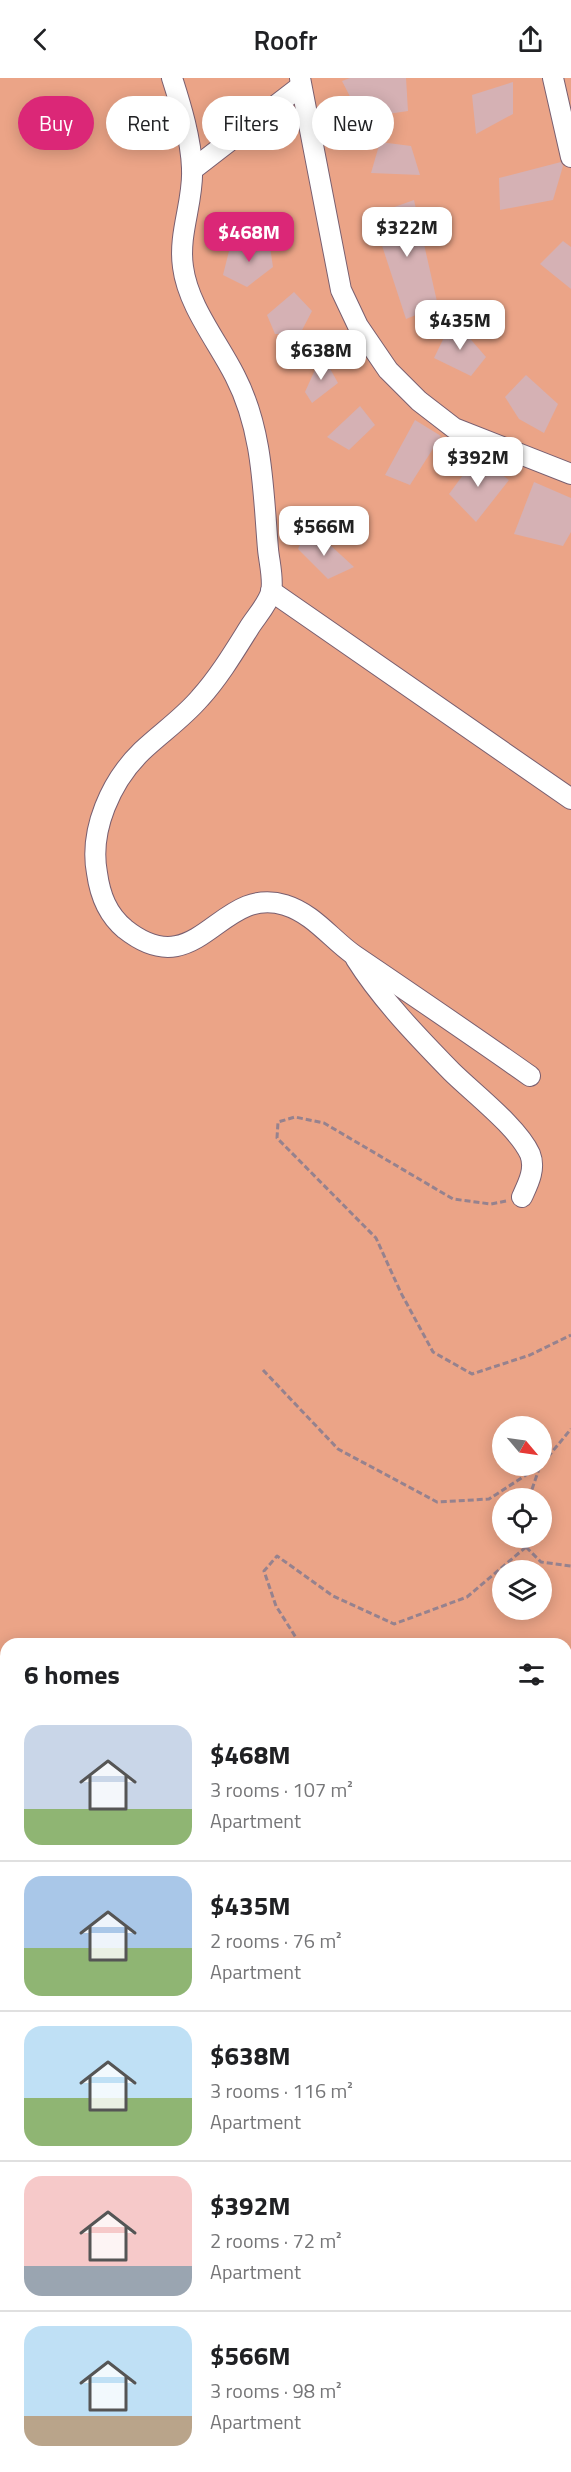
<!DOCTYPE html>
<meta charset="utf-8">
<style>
:root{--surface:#fff;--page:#f2f2f2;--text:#202124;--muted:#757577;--line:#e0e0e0;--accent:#db2777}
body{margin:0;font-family:"Titillium Web",sans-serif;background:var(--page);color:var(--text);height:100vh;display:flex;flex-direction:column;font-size:22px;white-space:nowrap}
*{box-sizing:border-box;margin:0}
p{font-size:20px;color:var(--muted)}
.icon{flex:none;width:33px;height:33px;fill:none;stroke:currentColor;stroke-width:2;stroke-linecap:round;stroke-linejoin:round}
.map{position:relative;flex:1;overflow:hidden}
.sheet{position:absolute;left:0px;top:1560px;width:572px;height:834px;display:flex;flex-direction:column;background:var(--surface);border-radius:18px 18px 0 0;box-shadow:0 3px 15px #0003}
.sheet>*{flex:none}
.top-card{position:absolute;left:18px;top:18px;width:536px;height:54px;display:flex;gap:12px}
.needle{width:39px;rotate:119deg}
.fabs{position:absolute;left:492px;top:1338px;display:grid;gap:12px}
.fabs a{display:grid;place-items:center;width:60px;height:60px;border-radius:50%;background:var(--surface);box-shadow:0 3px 15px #0003;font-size:30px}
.price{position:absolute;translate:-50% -51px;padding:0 14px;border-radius:12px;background:#fff;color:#222;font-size:20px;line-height:39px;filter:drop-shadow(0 2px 3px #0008)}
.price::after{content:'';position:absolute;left:50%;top:36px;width:18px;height:14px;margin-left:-9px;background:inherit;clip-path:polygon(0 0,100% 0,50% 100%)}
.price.selected{background:var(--accent);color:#fff}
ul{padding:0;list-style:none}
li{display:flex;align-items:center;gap:18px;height:150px;padding:0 24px}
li+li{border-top:2px solid var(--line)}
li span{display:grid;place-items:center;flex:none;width:168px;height:120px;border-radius:18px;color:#555}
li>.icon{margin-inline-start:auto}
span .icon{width:72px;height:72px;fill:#fffc;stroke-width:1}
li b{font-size:26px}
h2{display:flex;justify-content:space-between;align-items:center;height:72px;padding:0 24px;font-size:26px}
.tag{padding:0 21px;border-radius:27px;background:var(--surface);box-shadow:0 3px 15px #0003;font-size:21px;line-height:54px}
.tag.selected{background:var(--accent);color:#fff}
header{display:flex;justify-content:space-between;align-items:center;height:78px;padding:0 24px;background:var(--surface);font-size:27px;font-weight:600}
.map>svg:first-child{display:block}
.green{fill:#eba487;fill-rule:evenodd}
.building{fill:#d5b1b4}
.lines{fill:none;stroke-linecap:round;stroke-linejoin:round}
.minor-casing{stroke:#795f70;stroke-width:22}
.path{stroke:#96828e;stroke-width:3;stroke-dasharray:6 3;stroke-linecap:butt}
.minor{stroke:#fff;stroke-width:20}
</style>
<header><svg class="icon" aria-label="back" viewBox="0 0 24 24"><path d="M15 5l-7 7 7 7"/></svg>Roofr<svg class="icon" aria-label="share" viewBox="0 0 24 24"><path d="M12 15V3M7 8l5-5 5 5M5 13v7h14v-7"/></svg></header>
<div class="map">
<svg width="571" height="2394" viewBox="0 0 571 2394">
<rect width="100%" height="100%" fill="#fcddf0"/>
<path class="green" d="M0,0H571V2394H0ZM502,1348H542V1388H502ZM502,1420H542V1460H502ZM502,1492H542V1532H502ZM6,1566H566V2388H6Z"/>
<g class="building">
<polygon points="350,0 406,0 408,33 361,40 342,3"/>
<polygon points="513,4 513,36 476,56 472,17"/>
<polygon points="380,64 411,68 420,97 371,95"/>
<polygon points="561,84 563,88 553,122 500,132 499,100"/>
<polygon points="414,122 438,228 406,241 372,137"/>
<polygon points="269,162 273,189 247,209 223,197 229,173"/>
<polygon points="563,163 571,169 571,211 540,186"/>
<polygon points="294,214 312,233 300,256 275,256 267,237"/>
<polygon points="453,241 486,279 471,298 434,280"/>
<polygon points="322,276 338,305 312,325 305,314"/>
<polygon points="526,297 558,326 544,355 519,341 505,319"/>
<polygon points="360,328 375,347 349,372 327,359"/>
<polygon points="415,342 441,358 410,407 385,397"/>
<polygon points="477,378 509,402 476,444 449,416"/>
<polygon points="534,404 571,420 571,454 563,468 514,456"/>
<polygon points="305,455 328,465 354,489 328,501 298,471"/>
</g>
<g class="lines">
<defs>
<g id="minor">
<path d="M172,0C181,28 191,61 192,90C194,123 178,155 183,189C188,228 218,264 235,298C263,352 263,412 268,471C269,483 274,502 271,514C268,526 255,540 249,550C234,574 219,599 200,620C183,640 161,655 142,673C111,703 89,752 97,795C100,817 107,836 125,851C198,909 219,806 285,827C314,836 331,861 354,877C413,917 472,957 530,998"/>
<polyline points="300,0 341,212 358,248 388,292 419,323 454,350 571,396"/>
<polyline points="553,0 571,79"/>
<polyline points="192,92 301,8"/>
<polyline points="271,513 571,721"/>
<path d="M356,881C382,922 417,958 451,993C472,1014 518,1049 530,1076C536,1091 528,1106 522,1119"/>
<polyline points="0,1863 6,1867"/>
</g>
</defs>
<use href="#minor" class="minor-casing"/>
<g class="path">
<polyline points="506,1123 491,1126 453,1121 324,1045 295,1039 278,1044 277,1060 376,1160 401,1215 433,1274 472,1296 530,1277 571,1257"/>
<polyline points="263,1292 338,1371 437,1424 489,1421 540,1388"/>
<polyline points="542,1386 571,1351"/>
<polyline points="529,1420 540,1388"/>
<polyline points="526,1469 541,1484 571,1488"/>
<polyline points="300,1566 276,1528 264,1493 277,1478 333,1518 394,1546 467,1519 526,1469 520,1460"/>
<polyline points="566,1986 571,1988"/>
</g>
<use href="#minor" class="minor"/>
</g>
</svg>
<div class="fabs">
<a><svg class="needle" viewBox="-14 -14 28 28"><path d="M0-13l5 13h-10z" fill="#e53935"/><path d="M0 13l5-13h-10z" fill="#757577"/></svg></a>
<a><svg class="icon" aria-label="locate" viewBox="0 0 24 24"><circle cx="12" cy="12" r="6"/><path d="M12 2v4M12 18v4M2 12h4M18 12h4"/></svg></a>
<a><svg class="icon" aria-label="layers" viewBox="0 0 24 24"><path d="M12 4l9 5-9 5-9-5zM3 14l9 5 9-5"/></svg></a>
</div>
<b class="price" style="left:407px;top:180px">$322M</b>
<b class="price selected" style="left:249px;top:185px">$468M</b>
<b class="price" style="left:460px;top:273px">$435M</b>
<b class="price" style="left:321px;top:303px">$638M</b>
<b class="price" style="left:478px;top:410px">$392M</b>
<b class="price" style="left:324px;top:479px">$566M</b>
<div class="top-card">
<a class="tag selected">Buy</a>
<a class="tag">Rent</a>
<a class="tag">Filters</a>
<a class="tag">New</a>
</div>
<section class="sheet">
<h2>6 homes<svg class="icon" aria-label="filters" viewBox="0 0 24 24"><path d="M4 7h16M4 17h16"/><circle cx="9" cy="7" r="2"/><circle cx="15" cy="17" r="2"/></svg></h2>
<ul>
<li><span style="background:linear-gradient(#c9d6e8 70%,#8fb573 0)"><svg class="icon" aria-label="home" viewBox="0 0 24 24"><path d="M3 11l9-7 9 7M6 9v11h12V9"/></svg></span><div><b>$468M</b><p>3 rooms · 107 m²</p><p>Apartment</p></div></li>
<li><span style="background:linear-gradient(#a9c7e8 60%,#8fb573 0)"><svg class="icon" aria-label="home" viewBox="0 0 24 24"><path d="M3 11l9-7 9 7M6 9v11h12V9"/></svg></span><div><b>$435M</b><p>2 rooms · 76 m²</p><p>Apartment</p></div></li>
<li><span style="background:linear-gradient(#bfe0f5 60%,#8fb573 0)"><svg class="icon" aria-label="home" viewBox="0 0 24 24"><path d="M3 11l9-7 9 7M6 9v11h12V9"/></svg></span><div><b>$638M</b><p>3 rooms · 116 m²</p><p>Apartment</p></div></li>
<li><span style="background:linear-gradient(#f6c9c9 75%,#9aa5b1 0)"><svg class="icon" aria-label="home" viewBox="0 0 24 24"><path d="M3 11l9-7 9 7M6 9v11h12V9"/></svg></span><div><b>$392M</b><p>2 rooms · 72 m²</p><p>Apartment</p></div></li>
<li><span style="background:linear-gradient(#bfe0f5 75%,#b9a48a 0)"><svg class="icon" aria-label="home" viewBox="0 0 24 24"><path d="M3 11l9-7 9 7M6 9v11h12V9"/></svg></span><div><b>$566M</b><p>3 rooms · 98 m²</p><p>Apartment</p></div></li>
</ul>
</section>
</div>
